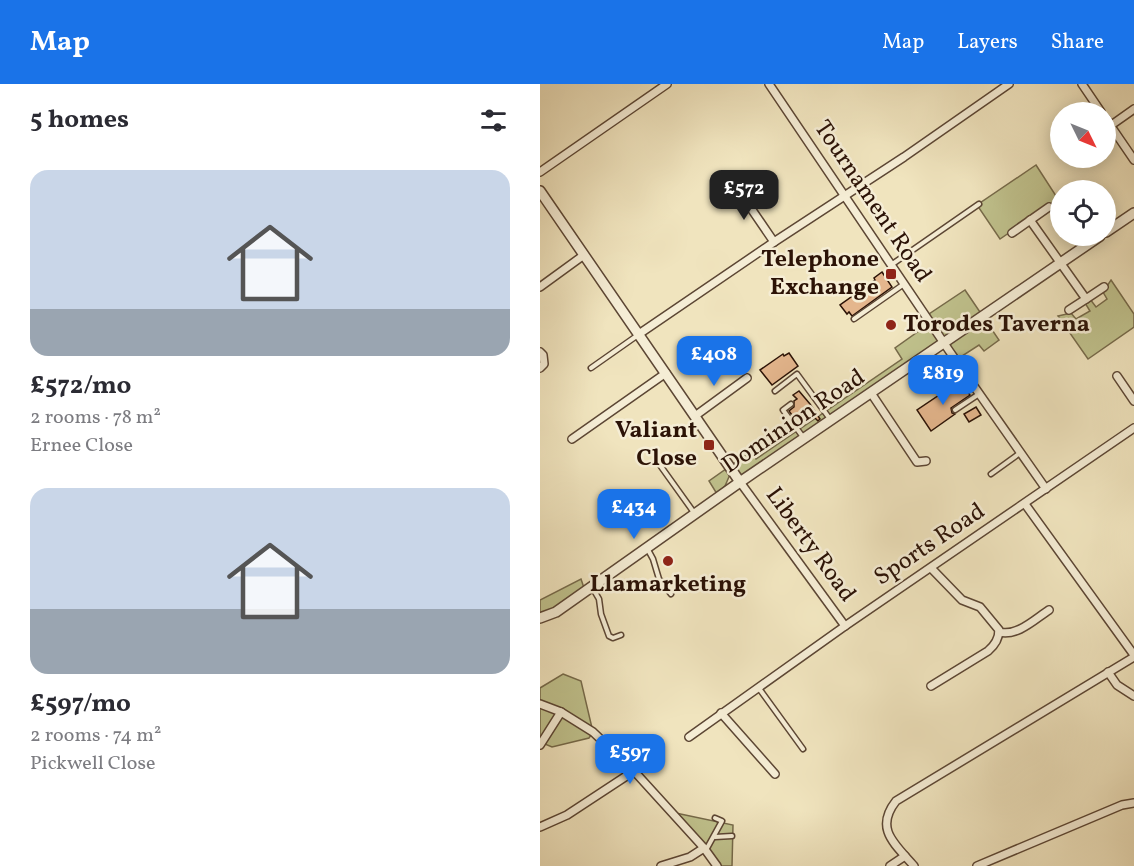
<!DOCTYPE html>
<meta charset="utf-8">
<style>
:root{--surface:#fff;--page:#f2f2f3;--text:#2b2b33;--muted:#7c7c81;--accent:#1a73e8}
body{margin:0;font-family:Vollkorn,serif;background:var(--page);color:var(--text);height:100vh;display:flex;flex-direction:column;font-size:22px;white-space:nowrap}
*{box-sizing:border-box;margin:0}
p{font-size:20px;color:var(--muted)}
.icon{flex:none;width:33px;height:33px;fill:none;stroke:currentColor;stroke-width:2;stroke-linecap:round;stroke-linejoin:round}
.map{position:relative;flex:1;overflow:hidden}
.panel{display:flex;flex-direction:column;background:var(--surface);width:540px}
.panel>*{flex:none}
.needle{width:39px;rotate:133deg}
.fabs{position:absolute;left:510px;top:18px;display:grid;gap:12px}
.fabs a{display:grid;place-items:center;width:66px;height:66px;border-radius:50%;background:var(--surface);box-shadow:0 3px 15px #0003;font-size:30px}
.price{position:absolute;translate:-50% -51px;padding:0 14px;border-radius:12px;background:var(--accent);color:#fff;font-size:20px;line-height:39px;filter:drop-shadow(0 2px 3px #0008)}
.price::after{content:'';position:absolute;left:50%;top:36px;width:18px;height:14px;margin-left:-9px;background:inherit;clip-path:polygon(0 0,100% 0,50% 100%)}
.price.selected{background:#222;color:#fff}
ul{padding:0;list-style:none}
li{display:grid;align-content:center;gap:12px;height:318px;padding:0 30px}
li span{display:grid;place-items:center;height:186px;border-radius:18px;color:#555}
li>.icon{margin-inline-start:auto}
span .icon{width:108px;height:108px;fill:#fffc;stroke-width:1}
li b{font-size:26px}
h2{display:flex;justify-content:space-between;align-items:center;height:72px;padding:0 30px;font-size:26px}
header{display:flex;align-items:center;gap:36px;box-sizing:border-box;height:84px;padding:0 30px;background:var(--accent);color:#fff}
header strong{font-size:28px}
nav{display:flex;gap:33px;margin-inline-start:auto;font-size:21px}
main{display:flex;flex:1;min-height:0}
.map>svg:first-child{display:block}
.green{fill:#c0c28d;stroke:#766a4a;stroke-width:1.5}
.building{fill:#e4b68d;stroke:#2b1206;stroke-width:1.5}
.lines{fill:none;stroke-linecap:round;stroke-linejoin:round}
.service-casing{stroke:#5c4634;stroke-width:7}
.minor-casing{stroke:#5c4634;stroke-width:10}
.tertiary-casing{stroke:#5c4634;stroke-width:12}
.service{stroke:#f5edd5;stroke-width:4}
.minor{stroke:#f5edd5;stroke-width:7}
.tertiary{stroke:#f5edd5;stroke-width:9}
.poi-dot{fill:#8f2418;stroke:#f5edd5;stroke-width:2}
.labels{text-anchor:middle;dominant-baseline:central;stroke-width:5;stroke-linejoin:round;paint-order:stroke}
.street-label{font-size:24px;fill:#2b1206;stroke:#f5edd5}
.poi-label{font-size:24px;font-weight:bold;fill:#2b1206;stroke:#f5edd5;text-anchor:end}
</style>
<header>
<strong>Map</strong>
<nav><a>Map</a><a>Layers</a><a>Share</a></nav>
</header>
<main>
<section class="panel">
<h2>5 homes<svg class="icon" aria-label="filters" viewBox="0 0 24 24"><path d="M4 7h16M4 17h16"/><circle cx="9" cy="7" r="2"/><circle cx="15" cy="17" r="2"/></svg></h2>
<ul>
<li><span style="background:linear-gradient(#c9d6e8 75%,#9aa5b1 0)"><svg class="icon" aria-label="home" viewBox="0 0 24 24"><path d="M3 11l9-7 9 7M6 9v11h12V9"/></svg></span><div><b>£572/mo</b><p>2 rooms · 78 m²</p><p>Ernee Close</p></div></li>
<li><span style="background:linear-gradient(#c9d6e8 65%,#9aa5b1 0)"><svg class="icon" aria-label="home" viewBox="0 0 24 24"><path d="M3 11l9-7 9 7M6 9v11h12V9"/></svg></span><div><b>£597/mo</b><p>2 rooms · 74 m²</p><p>Pickwell Close</p></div></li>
</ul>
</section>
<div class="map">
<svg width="594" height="782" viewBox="0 0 594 782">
<rect width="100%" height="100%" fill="#f0e4be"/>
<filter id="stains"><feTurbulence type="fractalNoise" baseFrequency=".00333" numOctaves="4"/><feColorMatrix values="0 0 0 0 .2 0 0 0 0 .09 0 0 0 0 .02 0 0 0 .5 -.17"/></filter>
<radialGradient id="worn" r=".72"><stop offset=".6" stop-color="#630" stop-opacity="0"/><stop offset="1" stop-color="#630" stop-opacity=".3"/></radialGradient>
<g class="green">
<polygon points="496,81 518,115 460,155 437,121"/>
<polygon points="571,196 594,230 594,243 548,275 518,232 531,229 536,235 550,227 545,219 550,215 556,223 567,215 563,208"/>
<polygon points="425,206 459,256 444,267 439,261 416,276 405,259 200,398 191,388 185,402 177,410 169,397 210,368 216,375 362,275 355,264 390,239 386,232"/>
<polygon points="41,495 45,507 0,534 0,516"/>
<polygon points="23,590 41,597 53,648 49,654 12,663 0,658 0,604"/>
<polygon points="131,728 193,741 192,782 177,782"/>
</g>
<g class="building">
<polygon points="342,188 352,203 312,232 309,228 307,230 300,221 335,196 334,194"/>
<polygon points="249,269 258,282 232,301 220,286 243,270 244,272"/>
<polygon points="420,297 430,311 411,324 412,329 415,330 391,347 377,326"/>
<polygon points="259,307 270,320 280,335 278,337 272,331 261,338 257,332 254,334 249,327 254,323 254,317 257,315 253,311"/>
<polygon points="436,323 441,331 429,338 424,330"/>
</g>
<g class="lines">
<defs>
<g id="service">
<polyline points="351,181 439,120"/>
<polyline points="314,235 364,200"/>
<polyline points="51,284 98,251"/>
<polyline points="235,307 257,290 290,335"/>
<polyline points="251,320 243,326 263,353"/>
<polyline points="415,326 439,310"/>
<polyline points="117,377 155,430"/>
<polyline points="451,390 480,369"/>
<polyline points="107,464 113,475 119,495 131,510"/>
<polyline points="52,503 59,515 61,530 69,552 73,554 81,551"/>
<polyline points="218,603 263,665"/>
<polyline points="175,753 192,752"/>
<polyline points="166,766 182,737 175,734"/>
</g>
<g id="minor">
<polyline points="229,0 410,268 506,405"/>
<polyline points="542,0 561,28"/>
<polyline points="566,35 594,76"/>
<polyline points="570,42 594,25"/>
<polyline points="0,88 127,0"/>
<polyline points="195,101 234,158"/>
<polyline points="490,136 546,215 564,203"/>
<polyline points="472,149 509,123"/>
<polyline points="0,203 44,171"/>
<polyline points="529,226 546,215"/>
<polyline points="99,250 234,158 364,73 469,0"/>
<polyline points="0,268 3,271 4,280 0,284"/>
<polyline points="577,292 594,317"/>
<polyline points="331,309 377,378 386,377"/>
<polyline points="155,332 207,294"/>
<polyline points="32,355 126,289"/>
<polyline points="200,398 305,542"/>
<polyline points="485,420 594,571"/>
<path d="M459,548C477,553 495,535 509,526"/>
<polyline points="568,588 577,601 594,612"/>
<path d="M391,602L448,567C455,561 459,555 459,546L440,523L422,516L391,484"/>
<polyline points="0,620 21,628 53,648 94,687 164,764 177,782"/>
<polyline points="181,629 235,690"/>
<polyline points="149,653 305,542 594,344"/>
<polyline points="0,661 21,628"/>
<polyline points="0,743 27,731 94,687"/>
<polyline points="121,782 150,773 164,764"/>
<polyline points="350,782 365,772"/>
<path d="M374,782C355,760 334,745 356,717L594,573"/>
<polyline points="437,782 582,721 594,719"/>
</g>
<g id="tertiary">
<polyline points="0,107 200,398"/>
<polyline points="566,148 594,129"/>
<polyline points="0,534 16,528 200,398 560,152"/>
</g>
</defs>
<use href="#service" class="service-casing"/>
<use href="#minor" class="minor-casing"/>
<use href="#tertiary" class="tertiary-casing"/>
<use href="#service" class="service"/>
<use href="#minor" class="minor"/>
<use href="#tertiary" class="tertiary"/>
</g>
<g class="poi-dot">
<rect x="345" y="184" width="12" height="12" rx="3"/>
<circle cx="351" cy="241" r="6"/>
<rect x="163" y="355" width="12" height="12" rx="3"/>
<circle cx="128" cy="477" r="6"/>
</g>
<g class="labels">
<g class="street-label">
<text transform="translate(332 118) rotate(56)">Tournament Road</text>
<text transform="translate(254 338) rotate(-34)">Dominion Road</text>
<text transform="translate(270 461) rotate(54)">Liberty Road</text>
<text transform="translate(390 461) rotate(-34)">Sports Road</text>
</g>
<g class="poi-label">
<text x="339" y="176">Telephone<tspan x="339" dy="28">Exchange</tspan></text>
<text x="363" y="241" text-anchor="start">Torodes Taverna</text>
<text x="157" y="347">Valiant<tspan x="157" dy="28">Close</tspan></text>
<text x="128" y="501" text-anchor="middle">Llamarketing</text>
</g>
</g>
<rect width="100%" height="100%" filter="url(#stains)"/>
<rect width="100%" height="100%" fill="url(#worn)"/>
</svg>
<div class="fabs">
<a><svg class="needle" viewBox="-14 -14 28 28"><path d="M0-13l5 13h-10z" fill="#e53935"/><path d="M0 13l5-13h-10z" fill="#7c7c81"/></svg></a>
<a><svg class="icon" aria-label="locate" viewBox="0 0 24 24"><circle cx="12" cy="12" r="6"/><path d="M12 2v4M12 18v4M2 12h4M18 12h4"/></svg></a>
</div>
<b class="price selected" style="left:204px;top:137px">£572</b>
<b class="price" style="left:174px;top:303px">£408</b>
<b class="price" style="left:403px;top:322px">£819</b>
<b class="price" style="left:94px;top:456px">£434</b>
<b class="price" style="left:90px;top:701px">£597</b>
</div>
</main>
